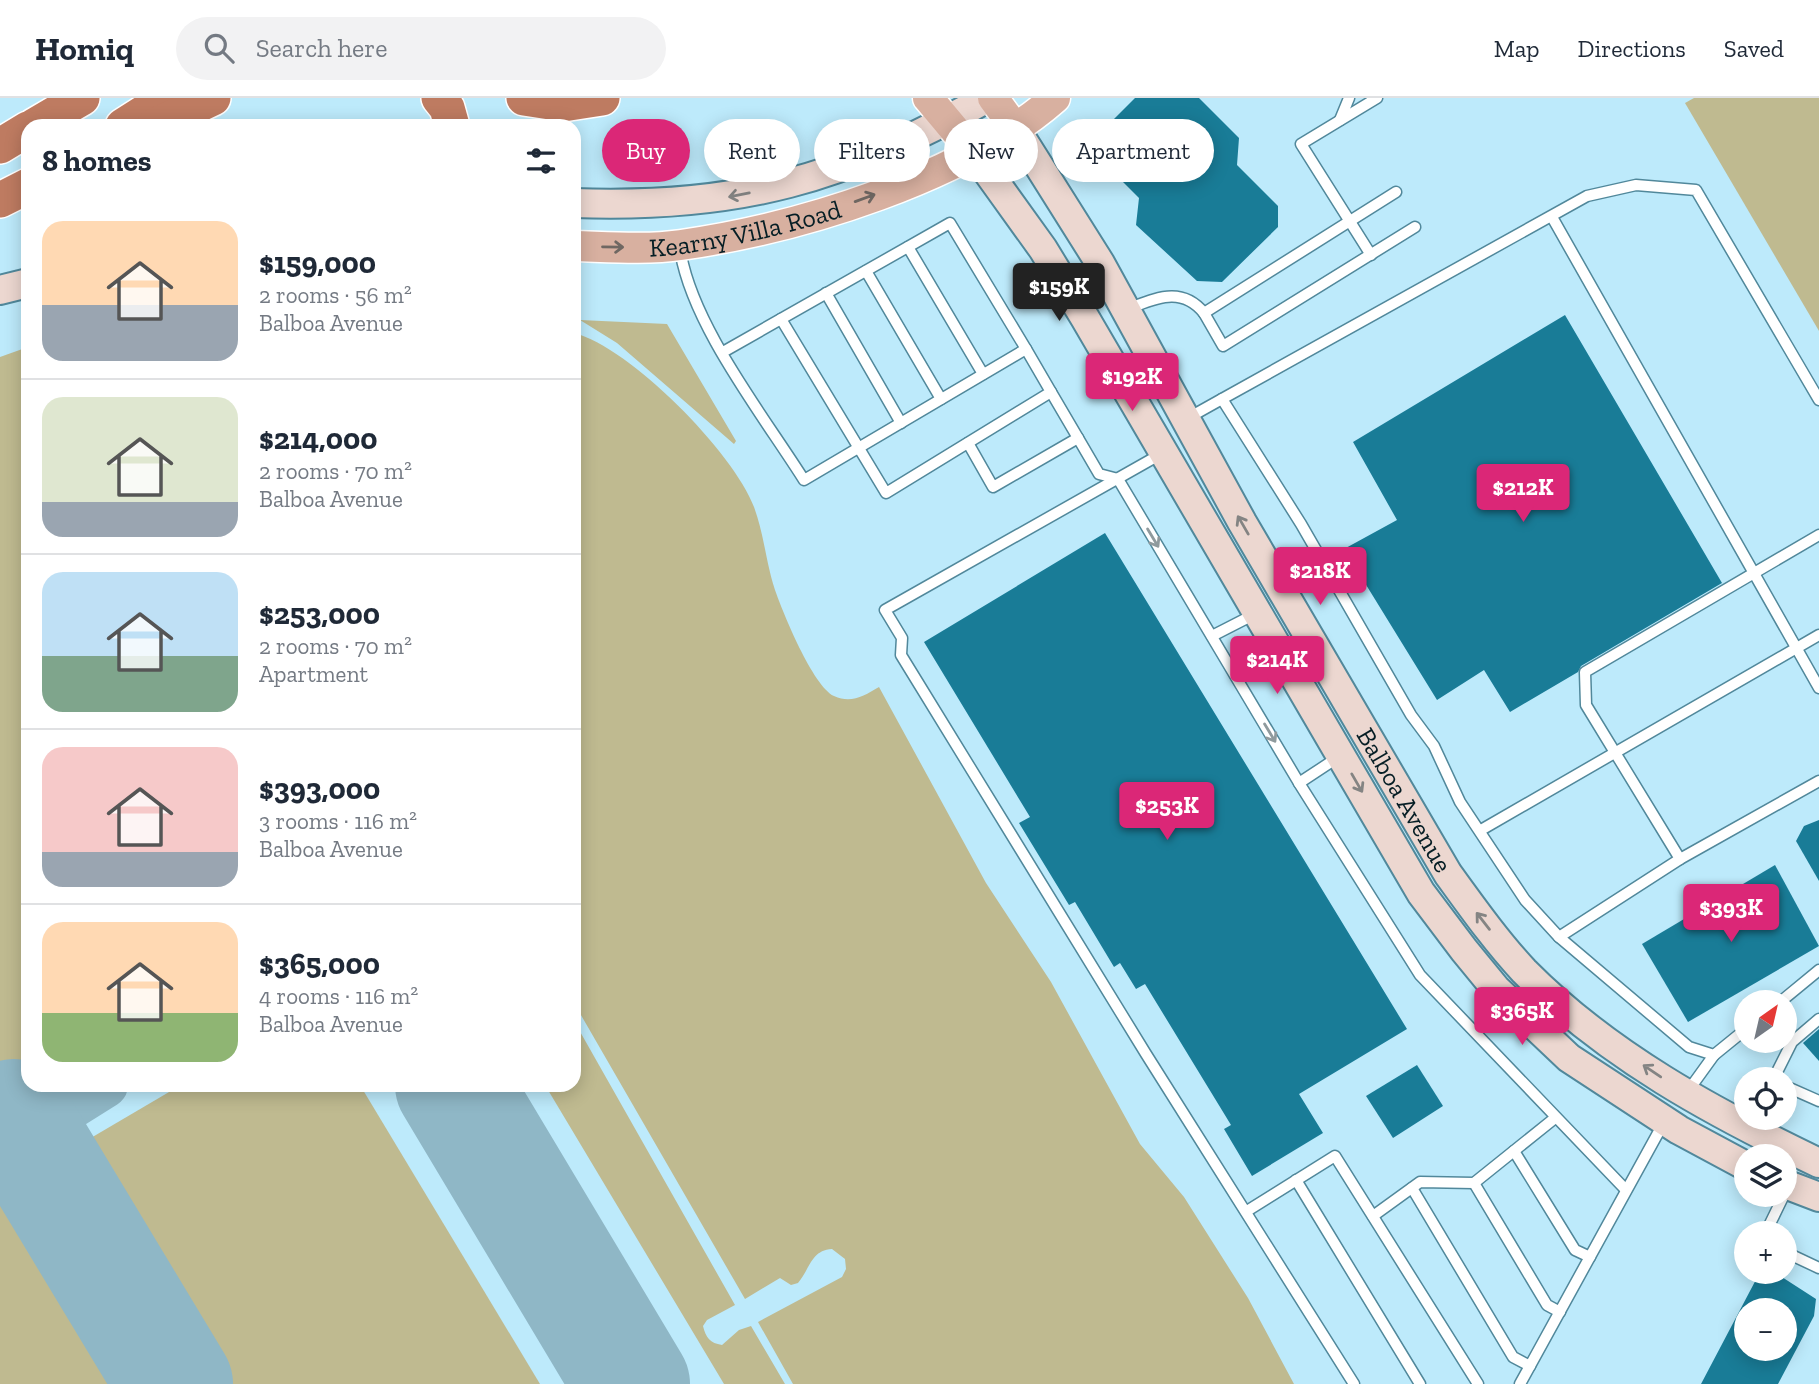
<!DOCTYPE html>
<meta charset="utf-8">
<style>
:root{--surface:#fff;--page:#f2f2f3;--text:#1f2937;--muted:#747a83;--line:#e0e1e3;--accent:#db2777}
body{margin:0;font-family:"Zilla Slab",serif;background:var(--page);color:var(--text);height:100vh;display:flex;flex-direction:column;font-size:26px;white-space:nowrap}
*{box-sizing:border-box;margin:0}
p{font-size:23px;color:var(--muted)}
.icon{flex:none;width:38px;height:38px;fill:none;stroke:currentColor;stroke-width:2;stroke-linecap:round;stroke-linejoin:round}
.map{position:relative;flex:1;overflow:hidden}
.drawer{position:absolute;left:21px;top:21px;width:560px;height:973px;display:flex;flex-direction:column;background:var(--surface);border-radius:21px;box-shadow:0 4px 18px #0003}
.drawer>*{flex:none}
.guide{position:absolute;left:602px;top:21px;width:665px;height:63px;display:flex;gap:14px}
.needle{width:46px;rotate:34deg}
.buttons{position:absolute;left:1734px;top:892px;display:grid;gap:14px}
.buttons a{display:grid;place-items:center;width:63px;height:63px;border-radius:50%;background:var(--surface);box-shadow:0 4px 18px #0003;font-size:35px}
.price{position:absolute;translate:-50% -60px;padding:0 16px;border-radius:7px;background:var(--accent);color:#fff;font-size:23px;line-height:46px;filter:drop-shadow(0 2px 4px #0008)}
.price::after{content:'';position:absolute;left:50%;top:42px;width:21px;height:16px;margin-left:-10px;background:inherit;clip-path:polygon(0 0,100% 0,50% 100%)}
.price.selected{background:#222;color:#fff}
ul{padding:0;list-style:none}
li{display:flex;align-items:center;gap:21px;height:175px;padding:0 21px}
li+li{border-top:2px solid var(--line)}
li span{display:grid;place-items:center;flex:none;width:196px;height:140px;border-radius:21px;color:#555}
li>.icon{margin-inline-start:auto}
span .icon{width:84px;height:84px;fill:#fffc;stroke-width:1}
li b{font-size:30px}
h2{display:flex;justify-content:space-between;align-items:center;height:84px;padding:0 21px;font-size:30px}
.pill{padding:0 24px;border-radius:32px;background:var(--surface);box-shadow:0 4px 18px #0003;font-size:24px;line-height:63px}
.pill.selected{background:var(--accent);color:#fff}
header{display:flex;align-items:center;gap:42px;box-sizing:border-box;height:98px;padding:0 35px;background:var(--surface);border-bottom:2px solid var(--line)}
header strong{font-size:33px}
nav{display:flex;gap:38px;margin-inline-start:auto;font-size:24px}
.search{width:490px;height:63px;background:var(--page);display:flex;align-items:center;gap:18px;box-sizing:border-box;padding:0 24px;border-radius:38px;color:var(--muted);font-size:26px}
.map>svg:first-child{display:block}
.green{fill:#bfba90}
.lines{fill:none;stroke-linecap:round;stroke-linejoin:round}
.taxiway{stroke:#8fb7c6;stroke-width:46}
.runway{stroke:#8fb7c6;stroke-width:116}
.building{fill:#197c97;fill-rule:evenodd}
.service-casing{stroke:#51889b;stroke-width:13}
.secondary-casing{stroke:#51889b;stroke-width:32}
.primary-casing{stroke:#fff;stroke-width:33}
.motorway-casing{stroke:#fff;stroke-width:38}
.service{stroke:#fff;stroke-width:10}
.secondary{stroke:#ecd7d0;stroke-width:28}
.primary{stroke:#d8b0a0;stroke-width:30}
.motorway{stroke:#be7b61;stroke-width:35}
.oneway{stroke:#848483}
.oneway2{stroke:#6f6762}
.oneway3{stroke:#8f9a9d}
.labels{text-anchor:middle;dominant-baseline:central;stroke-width:6;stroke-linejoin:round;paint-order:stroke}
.street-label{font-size:26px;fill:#061e25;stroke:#ddf4fc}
</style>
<header>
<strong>Homiq</strong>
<div class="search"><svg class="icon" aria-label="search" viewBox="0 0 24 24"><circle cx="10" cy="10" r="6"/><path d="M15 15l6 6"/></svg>Search here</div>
<nav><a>Map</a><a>Directions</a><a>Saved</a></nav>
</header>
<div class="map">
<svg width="1819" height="1286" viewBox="0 0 1819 1286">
<rect width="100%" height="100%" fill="#bdeafb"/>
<g class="green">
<polygon points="1694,0 1819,0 1819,233 1685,5"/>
<polygon points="580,222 667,226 736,343 734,346 617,245"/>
<path d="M574,235C630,249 734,355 754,409C764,436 766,465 775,492C783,515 813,588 834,598C851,606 864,598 879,589L986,785L1051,884L1140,1046L1184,1099L1248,1200L1294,1286H793L758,1224L842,1179L846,1171L845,1161L832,1151C811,1152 810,1171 798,1185L791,1187L780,1180L745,1201L574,905Z"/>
<polygon points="28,249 28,984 0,1001 0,259"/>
<path d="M574,923L735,1207L707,1222L703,1228C706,1240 710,1245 722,1247L739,1232L751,1228L785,1286H724L545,987H574Z"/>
<polygon points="181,987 360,987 540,1286 226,1286 84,1048 84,1044"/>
<polygon points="0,1097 13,1104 126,1286 0,1286"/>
</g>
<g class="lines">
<g class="taxiway">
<path d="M0,1050C15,1041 32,1055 43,1066"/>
<path d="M43,1066C38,1050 38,1039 46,1024L105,987"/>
</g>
<g class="runway">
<polyline points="453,987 632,1286"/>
<polyline points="14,1019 175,1286"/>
</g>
</g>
<g class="building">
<polygon points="1135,0 1199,0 1239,40 1237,67 1278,108 1278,129 1222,184 1197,183 1136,127 1139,100 1098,59 1101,34"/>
<polygon points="1565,217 1722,485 1581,568 1578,574 1510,614 1484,572 1437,602 1344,451 1397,422 1353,344"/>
<polygon points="1105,435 1407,931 1299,996 1323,1035 1252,1078 1224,1031 1231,1027 1145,886 1136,891 1120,865 1114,869 1075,804 1069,807 1019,725 1030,719 924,544"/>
<polygon points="1819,722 1819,783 1796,743 1804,728"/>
<polygon points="1775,767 1819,848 1688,924 1642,846"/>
<polygon points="1819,931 1819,963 1803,945"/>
<polygon points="1417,967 1443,1008 1393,1040 1366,998"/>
<path d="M1760,1174H1774L1816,1201L1814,1218L1778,1286H1701ZM1746,1213H1785V1251H1746Z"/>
</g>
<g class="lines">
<defs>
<g id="service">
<polyline points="1340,22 1349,0"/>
<polyline points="1552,119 1819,590"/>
<polyline points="908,149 983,276"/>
<path d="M680,151C691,226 763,317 804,382L1026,251L950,125L723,254"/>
<polyline points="1371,157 1301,46 1377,0"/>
<polyline points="866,173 941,301"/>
<polyline points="826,195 901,325"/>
<path d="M1127,211C1155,201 1181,187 1204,215L1396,94"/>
<polyline points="1204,215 1223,248 1415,129"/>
<polyline points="781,221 886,395 1051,294 1026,251"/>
<polyline points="1222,301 1587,98 1636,87 1696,92 1819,302"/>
<polyline points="1188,320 1222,301 1301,426 1411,617 1434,648 1460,704 1525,802 1559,839 1680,761 1586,607 1585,574 1819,437"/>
<polyline points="1078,340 1099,376 1118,381 1299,685 1420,877 1626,1092"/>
<polyline points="968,345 993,389 1078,340 1051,294"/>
<polyline points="1161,356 885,512 902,540 901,557 1146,956 1354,1286"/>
<polyline points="1212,538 1255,516"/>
<polyline points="1299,685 1340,658"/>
<polyline points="1481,732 1819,537"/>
<polyline points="1680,761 1819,683"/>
<polyline points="1559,839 1689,949 1714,957 1746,931"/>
<polyline points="1779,905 1819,872"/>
<polyline points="1773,982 1792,944 1819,921"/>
<polyline points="1785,988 1819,1003"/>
<polyline points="1688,993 1714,957"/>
<polyline points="1514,1053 1575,1152 1590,1159"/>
<polyline points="1296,1082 1420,1286"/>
<polyline points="1474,1085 1547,1207 1560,1214"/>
<polyline points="1412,1090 1513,1259 1530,1268"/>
<polyline points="1247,1113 1335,1058 1478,1286"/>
<polyline points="1373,1118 1420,1084 1474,1085 1555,1020"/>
<polyline points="1765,1136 1784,1097"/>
<polyline points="1785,1154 1819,1170"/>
<polyline points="1520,1286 1663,1026"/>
</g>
<g id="secondary">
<path id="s1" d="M1015,30L1100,165L1242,424L1448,776C1472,809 1496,843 1524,873C1607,957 1714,1015 1819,1065"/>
<polyline points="974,55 1043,151 1085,220 1421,795 1464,852 1496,891 1569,960 1679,1032 1746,1068"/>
<path d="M574,105C738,111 845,81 987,0"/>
<polyline points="0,192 28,185"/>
<polyline points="1785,1086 1819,1099"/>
</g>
<g id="primary">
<polyline points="928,0 974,55"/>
<polyline points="993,0 1015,30"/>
<path id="s2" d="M574,148C609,149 646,152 681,147C800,130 964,80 1055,0"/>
</g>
<g id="motorway">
<polyline points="439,0 447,10 452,28"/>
<polyline points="524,0 563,6 602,0"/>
<polyline points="34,28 82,0"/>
<polyline points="123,28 167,0"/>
<polyline points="154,28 213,0"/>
<polyline points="0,48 28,31"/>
<polyline points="0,102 28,88"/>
</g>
</defs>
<use href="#service" class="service-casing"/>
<use href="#secondary" class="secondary-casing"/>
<use href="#primary" class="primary-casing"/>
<use href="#motorway" class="motorway-casing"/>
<use href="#service" class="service"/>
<use href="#secondary" class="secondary"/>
<use href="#primary" class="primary"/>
<use href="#motorway" class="motorway"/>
</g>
<defs><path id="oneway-shaft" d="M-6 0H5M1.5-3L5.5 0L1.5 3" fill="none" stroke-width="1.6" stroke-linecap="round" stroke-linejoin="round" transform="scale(1.75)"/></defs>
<g class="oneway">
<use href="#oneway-shaft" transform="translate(739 97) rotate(169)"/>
<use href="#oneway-shaft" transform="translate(1243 427) rotate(-120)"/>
<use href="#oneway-shaft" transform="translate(1357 685) rotate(60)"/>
<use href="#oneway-shaft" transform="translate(1483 823) rotate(-128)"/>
<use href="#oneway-shaft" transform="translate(1652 973) rotate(-146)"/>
</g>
<g class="oneway2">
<use href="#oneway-shaft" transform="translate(865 100) rotate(-20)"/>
<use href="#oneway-shaft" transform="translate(613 149) rotate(1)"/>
</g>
<g class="oneway3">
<use href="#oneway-shaft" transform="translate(1153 440) rotate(59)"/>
<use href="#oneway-shaft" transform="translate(1270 635) rotate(59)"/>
</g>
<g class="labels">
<g class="street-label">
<text stroke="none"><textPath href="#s2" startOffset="173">Kearny Villa Road</textPath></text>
<text stroke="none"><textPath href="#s1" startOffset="777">Balboa Avenue</textPath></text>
</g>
</g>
</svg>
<div class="buttons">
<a><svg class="needle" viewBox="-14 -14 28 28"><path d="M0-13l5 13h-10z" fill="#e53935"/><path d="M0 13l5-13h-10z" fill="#747a83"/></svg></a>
<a><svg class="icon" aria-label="locate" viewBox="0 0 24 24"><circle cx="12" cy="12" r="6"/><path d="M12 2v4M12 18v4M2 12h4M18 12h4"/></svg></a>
<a><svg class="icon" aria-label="layers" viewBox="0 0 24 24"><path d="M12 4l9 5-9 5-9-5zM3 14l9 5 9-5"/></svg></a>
<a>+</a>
<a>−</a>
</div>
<b class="price selected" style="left:1059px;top:225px">$159K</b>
<b class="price" style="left:1132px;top:315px">$192K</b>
<b class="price" style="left:1523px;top:426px">$212K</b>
<b class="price" style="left:1320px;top:509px">$218K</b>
<b class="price" style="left:1277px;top:598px">$214K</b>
<b class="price" style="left:1167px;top:744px">$253K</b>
<b class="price" style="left:1731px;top:846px">$393K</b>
<b class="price" style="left:1522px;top:949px">$365K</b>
<div class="guide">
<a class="pill selected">Buy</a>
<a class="pill">Rent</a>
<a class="pill">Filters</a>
<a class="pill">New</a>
<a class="pill">Apartment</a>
</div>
<section class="drawer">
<h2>8 homes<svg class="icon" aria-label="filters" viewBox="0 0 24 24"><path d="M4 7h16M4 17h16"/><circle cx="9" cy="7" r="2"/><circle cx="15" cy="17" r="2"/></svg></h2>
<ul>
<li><span style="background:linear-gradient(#ffd9b3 60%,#9aa5b1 0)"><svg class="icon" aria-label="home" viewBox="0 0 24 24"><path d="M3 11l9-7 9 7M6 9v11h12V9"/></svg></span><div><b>$159,000</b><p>2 rooms · 56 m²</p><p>Balboa Avenue</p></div></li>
<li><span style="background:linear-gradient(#dfe7d0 75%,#9aa5b1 0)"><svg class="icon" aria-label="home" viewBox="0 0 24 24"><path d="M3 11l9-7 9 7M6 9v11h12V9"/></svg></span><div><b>$214,000</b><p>2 rooms · 70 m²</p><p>Balboa Avenue</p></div></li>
<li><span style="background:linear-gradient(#bfe0f5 60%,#7fa58c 0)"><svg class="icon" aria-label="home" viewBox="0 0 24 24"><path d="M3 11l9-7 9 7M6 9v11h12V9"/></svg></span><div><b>$253,000</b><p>2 rooms · 70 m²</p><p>Apartment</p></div></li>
<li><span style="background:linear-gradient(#f6c9c9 75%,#9aa5b1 0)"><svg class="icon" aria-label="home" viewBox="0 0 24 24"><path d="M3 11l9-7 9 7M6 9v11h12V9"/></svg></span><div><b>$393,000</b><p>3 rooms · 116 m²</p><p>Balboa Avenue</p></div></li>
<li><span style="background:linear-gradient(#ffd9b3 65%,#8fb573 0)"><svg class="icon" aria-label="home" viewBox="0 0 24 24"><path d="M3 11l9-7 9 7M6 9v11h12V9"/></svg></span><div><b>$365,000</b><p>4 rooms · 116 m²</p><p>Balboa Avenue</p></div></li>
</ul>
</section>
</div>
